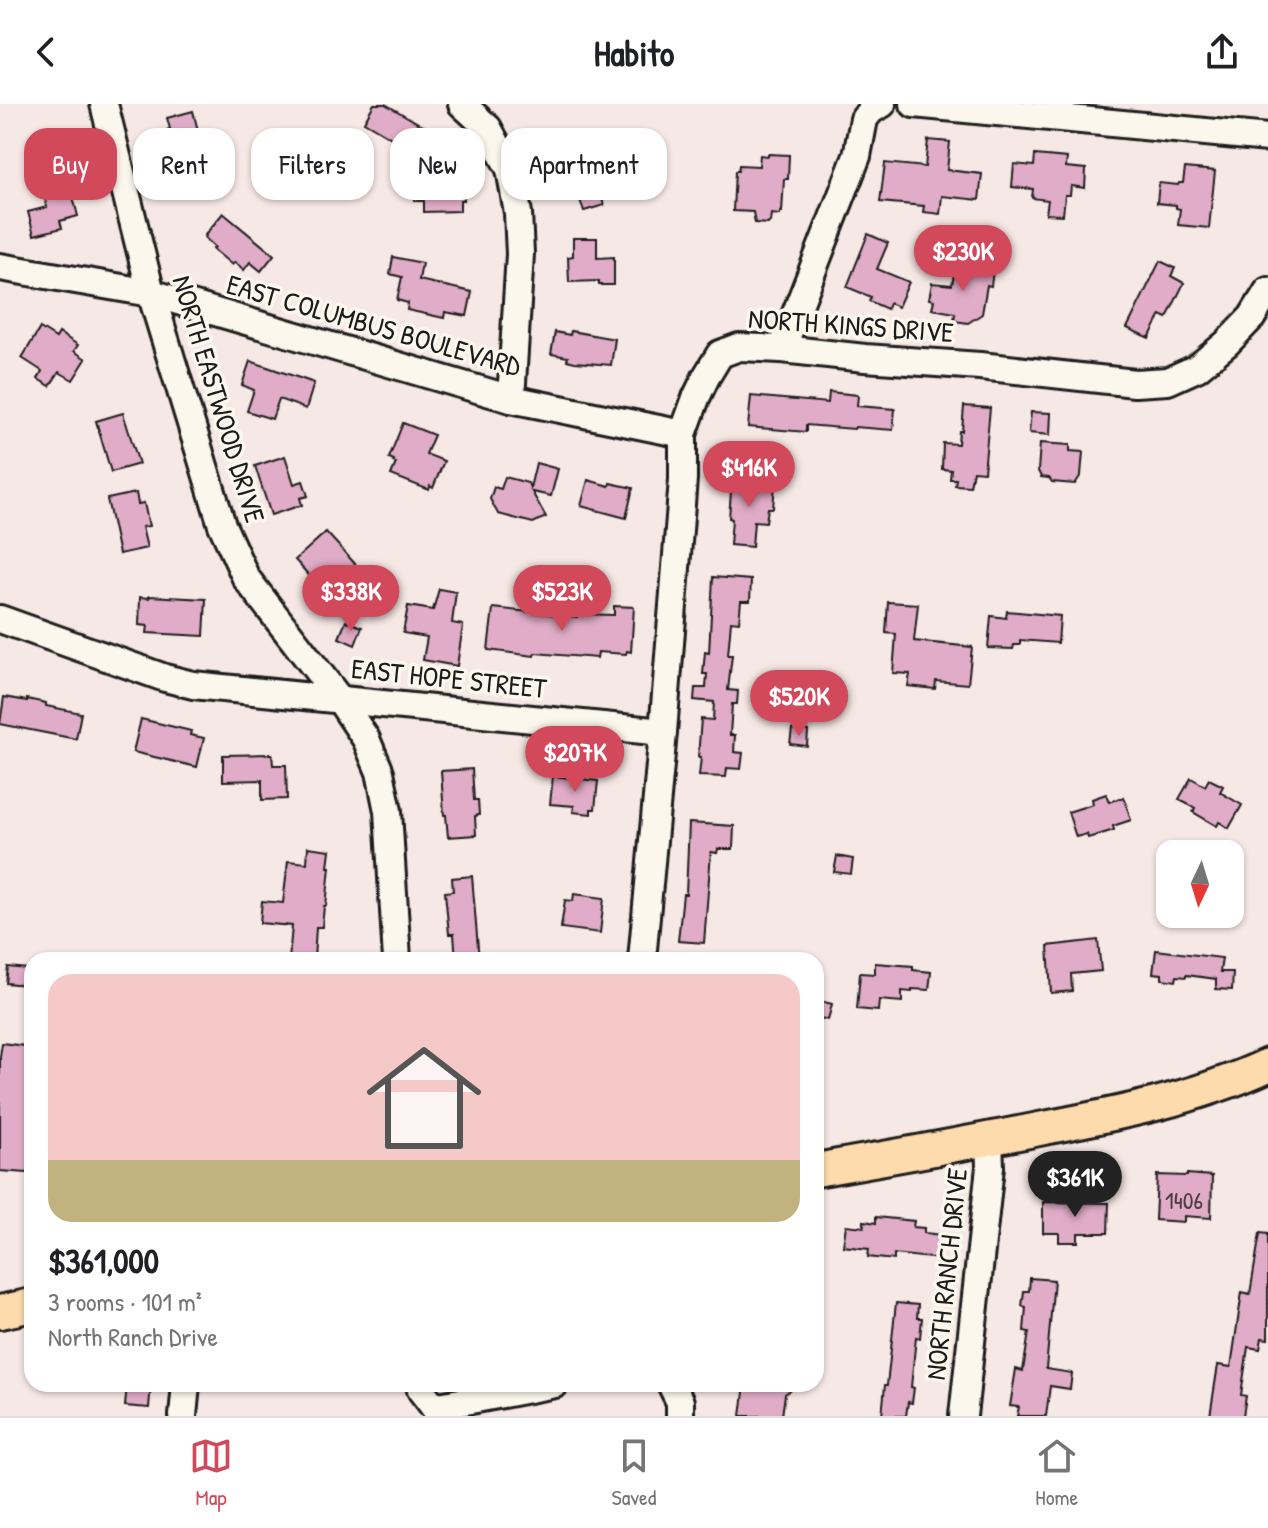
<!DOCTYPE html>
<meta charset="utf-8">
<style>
:root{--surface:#fff;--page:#f6f6f6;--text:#202124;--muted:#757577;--line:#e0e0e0;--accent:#d1495b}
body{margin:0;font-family:"Patrick Hand",sans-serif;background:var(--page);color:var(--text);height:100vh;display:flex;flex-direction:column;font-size:30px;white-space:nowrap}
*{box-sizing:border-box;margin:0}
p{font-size:26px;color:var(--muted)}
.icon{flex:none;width:44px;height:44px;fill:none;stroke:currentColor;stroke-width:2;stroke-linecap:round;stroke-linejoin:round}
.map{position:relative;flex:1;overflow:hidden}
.details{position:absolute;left:24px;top:848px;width:800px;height:440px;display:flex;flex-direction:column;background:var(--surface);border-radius:24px;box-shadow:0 2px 6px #0004}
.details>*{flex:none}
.guide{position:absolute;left:24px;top:24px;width:800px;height:72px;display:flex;gap:16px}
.needle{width:52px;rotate:184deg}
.tools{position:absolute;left:1156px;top:736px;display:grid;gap:16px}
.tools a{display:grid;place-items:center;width:88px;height:88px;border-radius:16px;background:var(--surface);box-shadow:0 2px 6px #0004;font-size:40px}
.price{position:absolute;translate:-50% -68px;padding:0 18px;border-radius:28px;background:var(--accent);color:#fff;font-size:26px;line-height:52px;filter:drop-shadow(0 2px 4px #0008)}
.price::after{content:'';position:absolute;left:50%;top:48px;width:24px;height:18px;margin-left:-12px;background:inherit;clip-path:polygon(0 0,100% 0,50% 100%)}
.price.active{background:#222;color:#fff}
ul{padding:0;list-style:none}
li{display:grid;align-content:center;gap:16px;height:424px;padding:0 24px}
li+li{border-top:2px solid var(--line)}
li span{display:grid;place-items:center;height:248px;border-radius:24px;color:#555}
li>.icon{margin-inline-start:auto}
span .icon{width:144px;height:144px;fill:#fffc;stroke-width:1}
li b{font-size:34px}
.tag{padding:0 28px;border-radius:24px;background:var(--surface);box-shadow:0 2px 6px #0004;font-size:28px;line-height:72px}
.tag.active{background:var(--accent);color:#fff}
header{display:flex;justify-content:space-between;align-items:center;height:104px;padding:0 24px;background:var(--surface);font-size:36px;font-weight:800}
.tab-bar{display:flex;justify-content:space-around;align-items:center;height:112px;border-top:2px solid var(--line);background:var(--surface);font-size:22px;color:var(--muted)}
.tab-bar a{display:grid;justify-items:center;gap:4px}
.tab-bar .active{color:var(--accent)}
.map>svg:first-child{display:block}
.building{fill:#e1acc7;stroke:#1c1c1c;stroke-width:2}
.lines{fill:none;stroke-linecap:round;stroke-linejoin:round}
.minor-casing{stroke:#1c1c1c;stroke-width:32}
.major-casing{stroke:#1c1c1c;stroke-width:38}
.minor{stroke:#fbf7ec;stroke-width:26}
.major{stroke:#fedbac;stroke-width:32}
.labels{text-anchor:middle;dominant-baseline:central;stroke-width:7;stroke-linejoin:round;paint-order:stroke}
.number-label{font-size:24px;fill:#4d4047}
.street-label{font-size:28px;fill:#1c1c1c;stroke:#fbf7ec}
</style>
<header><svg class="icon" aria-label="back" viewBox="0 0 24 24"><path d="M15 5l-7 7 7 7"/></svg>Habito<svg class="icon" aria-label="share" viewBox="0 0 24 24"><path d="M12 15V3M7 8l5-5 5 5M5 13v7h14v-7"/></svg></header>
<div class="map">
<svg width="1268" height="1312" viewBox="0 0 1268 1312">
<rect width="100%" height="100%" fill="#f6e8e5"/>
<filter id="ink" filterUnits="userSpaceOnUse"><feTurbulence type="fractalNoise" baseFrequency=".0125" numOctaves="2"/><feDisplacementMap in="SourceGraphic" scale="16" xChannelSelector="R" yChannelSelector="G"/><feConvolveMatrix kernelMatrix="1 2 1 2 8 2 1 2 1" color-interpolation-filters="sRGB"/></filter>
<g filter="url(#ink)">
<g class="building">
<polygon points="374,0 385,0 425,23 415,40 398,30 395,36 364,18"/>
<polygon points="193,7 207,62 184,68 180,54 177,55 174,45 172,46 167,26 170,25 167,14"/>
<polygon points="928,36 950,38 947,66 982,70 979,96 942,92 940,110 923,108 924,102 880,98 885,59 925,63"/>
<polygon points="585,37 599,79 597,80 604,101 584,107 567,60 564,61 559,46"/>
<polygon points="768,50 789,51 788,75 784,75 782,108 780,108 780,111 771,110 770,118 769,118 768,120 755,119 753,108 733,107 735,67 738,67 739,61 759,62 760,51 768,52"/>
<polygon points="1035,51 1067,54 1066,63 1086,65 1085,84 1071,82 1070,91 1065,91 1063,111 1046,110 1048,96 1032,94 1033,85 1012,83 1014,60 1034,62"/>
<polygon points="446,59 447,61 466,60 467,80 463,80 464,96 460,96 460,107 424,108 424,97 415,97 415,81 418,81 418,72 422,72 422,61"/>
<polygon points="1185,64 1215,67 1209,124 1178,121 1180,105 1176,104 1176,101 1157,99 1159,79 1178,81 1179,79 1183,79"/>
<polygon points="68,74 78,112 60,117 62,124 34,131 28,108 47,103 41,81"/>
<polygon points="223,109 274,151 261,167 250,158 244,166 235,158 232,161 213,145 215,143 205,134 206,132 205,131"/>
<polygon points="868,130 888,139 877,165 909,178 898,203 889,199 887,205 869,197 871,193 847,183"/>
<polygon points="573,134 597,134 597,154 614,153 614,181 599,181 599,177 569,178 568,153 573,152"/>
<polygon points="393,153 422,159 419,176 472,188 467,212 445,208 444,214 407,206 408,199 397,196 402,173 390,170"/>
<polygon points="1160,157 1175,164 1171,172 1184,179 1167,214 1161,211 1149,234 1127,224"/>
<polygon points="956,159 993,166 991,182 987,181 982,210 968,219 954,217 955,209 932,205 934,196 929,195 932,179 952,181"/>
<polygon points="40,224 56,234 59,229 78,241 74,247 86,255 73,276 59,268 50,282 38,275 42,267 22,254"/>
<polygon points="571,227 615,235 611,261 575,258 567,256 568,253 551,250 555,228 570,231"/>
<polygon points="250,257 314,279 306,305 279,295 272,315 247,307 254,286 242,281"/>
<polygon points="829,288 858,291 857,302 895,305 893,326 855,323 854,325 806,321 806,328 748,323 751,292 828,299"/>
<polygon points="964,302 990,304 984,368 973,367 970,382 955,381 956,375 950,375 951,366 942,365 943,339 958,340 959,327 962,327"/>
<polygon points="1031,308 1051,309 1050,331 1029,329"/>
<polygon points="123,309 139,360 111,368 96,317"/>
<polygon points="403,319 434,331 426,350 444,357 433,384 430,382 429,386 391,371 396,359 393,358 394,356 389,354"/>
<polygon points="1040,339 1070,341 1070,347 1083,348 1081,371 1075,380 1052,378 1049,374 1041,373 1038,367"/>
<polygon points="285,352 294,380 303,377 308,392 300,394 302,401 271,411 255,362"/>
<polygon points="536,359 558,365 551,392 532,388 546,413 533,419 498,410 490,395 494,383 501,385 505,373 528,379 530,384"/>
<polygon points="732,374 758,376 757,379 775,380 773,404 768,404 766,418 754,417 752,443 730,441 732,415 729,414"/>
<polygon points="588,376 609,382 610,379 633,384 626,414 581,402"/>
<polygon points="136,389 138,400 144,399 149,422 142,423 147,444 119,450 107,395"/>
<polygon points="326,428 378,485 347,513 295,456"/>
<polygon points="713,473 751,476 750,497 741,497 739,518 731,517 728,551 732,551 728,586 738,587 737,600 732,600 730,631 735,631 734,648 743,649 741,665 727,664 726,673 699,672 701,653 698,653 701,615 713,616 714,598 694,596 695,584 706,584 707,570 703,570 705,548 709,549"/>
<polygon points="439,485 456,488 452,519 463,521 457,562 423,556 427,533 403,529 408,502 433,506"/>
<polygon points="149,492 206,495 204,532 147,529 148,522 139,521 140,493 149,494"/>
<polygon points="888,498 918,500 914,537 972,543 968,580 936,577 935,585 908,582 910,570 893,569 896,530 886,529"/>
<polygon points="614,502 634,503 631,548 627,547 626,550 598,548 597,554 535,549 534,552 488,546 493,504 577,513 577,510 614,511"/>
<polygon points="1007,507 1060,512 1058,539 1020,536 1020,541 1014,541 1013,545 988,544 991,512 1006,514"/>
<polygon points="346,517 362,523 355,541 339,534"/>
<polygon points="4,593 27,597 27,595 46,599 46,602 81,609 76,635 0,620"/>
<polygon points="141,615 191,627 190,631 204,634 197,663 133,648"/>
<polygon points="792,625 808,627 807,642 790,640"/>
<polygon points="272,650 273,661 286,661 287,695 262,696 262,676 223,677 223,651"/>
<polygon points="472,665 474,696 478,696 479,711 475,712 476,731 448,733 446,711 444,711 441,667"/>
<polygon points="553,672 598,677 595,705 591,705 591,710 573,708 574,702 550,700"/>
<polygon points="1191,674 1205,682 1209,675 1223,682 1220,688 1242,701 1229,724 1219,718 1217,722 1193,708 1195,704 1179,695"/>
<polygon points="1106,690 1109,698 1124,693 1131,716 1113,722 1114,726 1088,734 1087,730 1076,733 1068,708 1093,700 1092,695"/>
<polygon points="689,719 734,722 733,745 718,745 717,749 711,748 704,839 678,837 683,790 686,790"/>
<polygon points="308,743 330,746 328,763 330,763 326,802 324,802 322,823 316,823 314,856 289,856 292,822 260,819 262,797 283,799 288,757 307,759"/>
<polygon points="837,752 853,755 851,770 834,768"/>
<polygon points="472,772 479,856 456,856 454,830 449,830 445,788 453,787 452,774"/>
<polygon points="574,790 604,794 600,829 561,824 565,796 573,797"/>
<polygon points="1098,836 1101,867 1071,870 1072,887 1051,889 1048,842"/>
<polygon points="1156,846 1222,854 1220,868 1233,868 1232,886 1216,885 1216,875 1186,871 1186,873 1177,872 1176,877 1162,875 1162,870 1153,869"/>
<polygon points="875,859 913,862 913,866 931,868 929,886 912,885 912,888 902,887 902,898 879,896 878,907 857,905 860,869 875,870"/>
<polygon points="8,863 27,865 25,881 6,879"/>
<polygon points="816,896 832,900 828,916 816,913"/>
<polygon points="2,939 32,943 32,1063 27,1069 0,1067 0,952"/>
<polygon points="1187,1070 1212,1072 1211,1114 1184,1112 1184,1118 1155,1116 1157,1071 1187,1072"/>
<polygon points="1043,1098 1109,1099 1108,1129 1078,1129 1078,1138 1059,1138 1059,1129 1043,1129"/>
<polygon points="876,1113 914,1117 913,1123 924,1124 924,1129 942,1131 939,1155 894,1150 894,1156 868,1153 869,1145 843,1142 846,1121 864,1123 864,1117 876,1119"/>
<polygon points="1260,1129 1268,1130 1268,1235 1262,1234 1260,1245 1248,1243 1241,1291 1246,1292 1243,1312 1210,1312 1218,1261 1231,1263 1242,1188 1250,1190"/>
<polygon points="1030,1174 1054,1176 1046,1265 1072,1269 1070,1285 1050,1282 1046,1312 1017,1312 1019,1303 1010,1302 1016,1265 1023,1267 1029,1228 1024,1227 1026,1203 1022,1202 1024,1187 1029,1187"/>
<polygon points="896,1199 918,1201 917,1214 922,1214 920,1234 916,1233 911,1283 914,1284 912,1299 908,1298 906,1312 882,1312 885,1281 887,1281"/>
<polygon points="127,1280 151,1280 149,1304 125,1302"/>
<polygon points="745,1280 798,1280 785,1290 782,1312 741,1312"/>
</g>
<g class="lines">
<defs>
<g id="minor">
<polyline points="104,0 151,189 222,421 246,474 340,596 366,635 380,668 388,707 397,856"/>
<polyline points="462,0 488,24 510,65 518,109 520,150 511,295"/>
<polyline points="914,0 1268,34"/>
<polyline points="0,163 151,189 511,295 683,330"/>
<polyline points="782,245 857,52 864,15 871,6 882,0"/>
<polyline points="0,515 165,574 193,581 663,628"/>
<polyline points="642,856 663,628 683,375 683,330 696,294 706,273 720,250 739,243 782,245 865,254 980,262 1135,279 1168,277 1197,264 1227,239 1252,213 1268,187"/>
<polyline points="420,1280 421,1286 434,1303"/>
<polyline points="671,1280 680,1298 680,1312"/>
<polyline points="434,1303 555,1280"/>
<polyline points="183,1312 186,1280"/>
<polyline points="963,1312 990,1063 989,1035"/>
</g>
<g id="major">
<path d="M816,1066C890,1053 965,1040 1039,1025C1117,1010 1195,995 1268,961"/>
<polyline points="0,1208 32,1201"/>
</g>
</defs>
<use href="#minor" class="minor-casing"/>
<use href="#major" class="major-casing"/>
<use href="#minor" class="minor"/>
<use href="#major" class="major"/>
</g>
</g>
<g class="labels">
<g class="number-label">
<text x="1184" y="1096">1406</text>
</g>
<g class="street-label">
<text transform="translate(374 221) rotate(16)">EAST COLUMBUS BOULEVARD</text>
<text transform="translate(851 221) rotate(4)">NORTH KINGS DRIVE</text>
<text transform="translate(219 295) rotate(73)">NORTH EASTWOOD DRIVE</text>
<text transform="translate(449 574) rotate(6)">EAST HOPE STREET</text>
<text transform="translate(946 1170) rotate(-84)">NORTH RANCH DRIVE</text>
</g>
</g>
</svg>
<div class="tools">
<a><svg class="needle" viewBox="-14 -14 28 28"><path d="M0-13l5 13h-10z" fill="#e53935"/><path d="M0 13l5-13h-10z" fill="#757577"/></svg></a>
</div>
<b class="price" style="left:963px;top:189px">$230K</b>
<b class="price" style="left:749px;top:405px">$416K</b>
<b class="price" style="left:351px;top:529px">$338K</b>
<b class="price" style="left:562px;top:529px">$523K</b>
<b class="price" style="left:799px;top:634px">$520K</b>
<b class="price" style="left:575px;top:690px">$207K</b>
<b class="price active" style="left:1075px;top:1115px">$361K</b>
<div class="guide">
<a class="tag active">Buy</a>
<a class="tag">Rent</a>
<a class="tag">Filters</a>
<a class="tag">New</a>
<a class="tag">Apartment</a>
</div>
<section class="details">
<ul>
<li><span style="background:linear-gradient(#f6c9c9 75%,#c2b280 0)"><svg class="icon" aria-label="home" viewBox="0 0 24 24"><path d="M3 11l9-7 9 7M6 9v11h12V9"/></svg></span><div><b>$361,000</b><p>3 rooms · 101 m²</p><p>North Ranch Drive</p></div></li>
</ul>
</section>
</div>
<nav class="tab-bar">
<a class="active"><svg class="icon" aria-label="map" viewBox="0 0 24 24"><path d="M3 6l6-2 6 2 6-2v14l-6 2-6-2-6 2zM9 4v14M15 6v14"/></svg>Map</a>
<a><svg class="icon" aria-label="saved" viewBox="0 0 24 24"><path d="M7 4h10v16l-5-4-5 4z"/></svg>Saved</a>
<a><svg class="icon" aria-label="home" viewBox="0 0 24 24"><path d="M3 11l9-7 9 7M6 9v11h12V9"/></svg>Home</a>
</nav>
